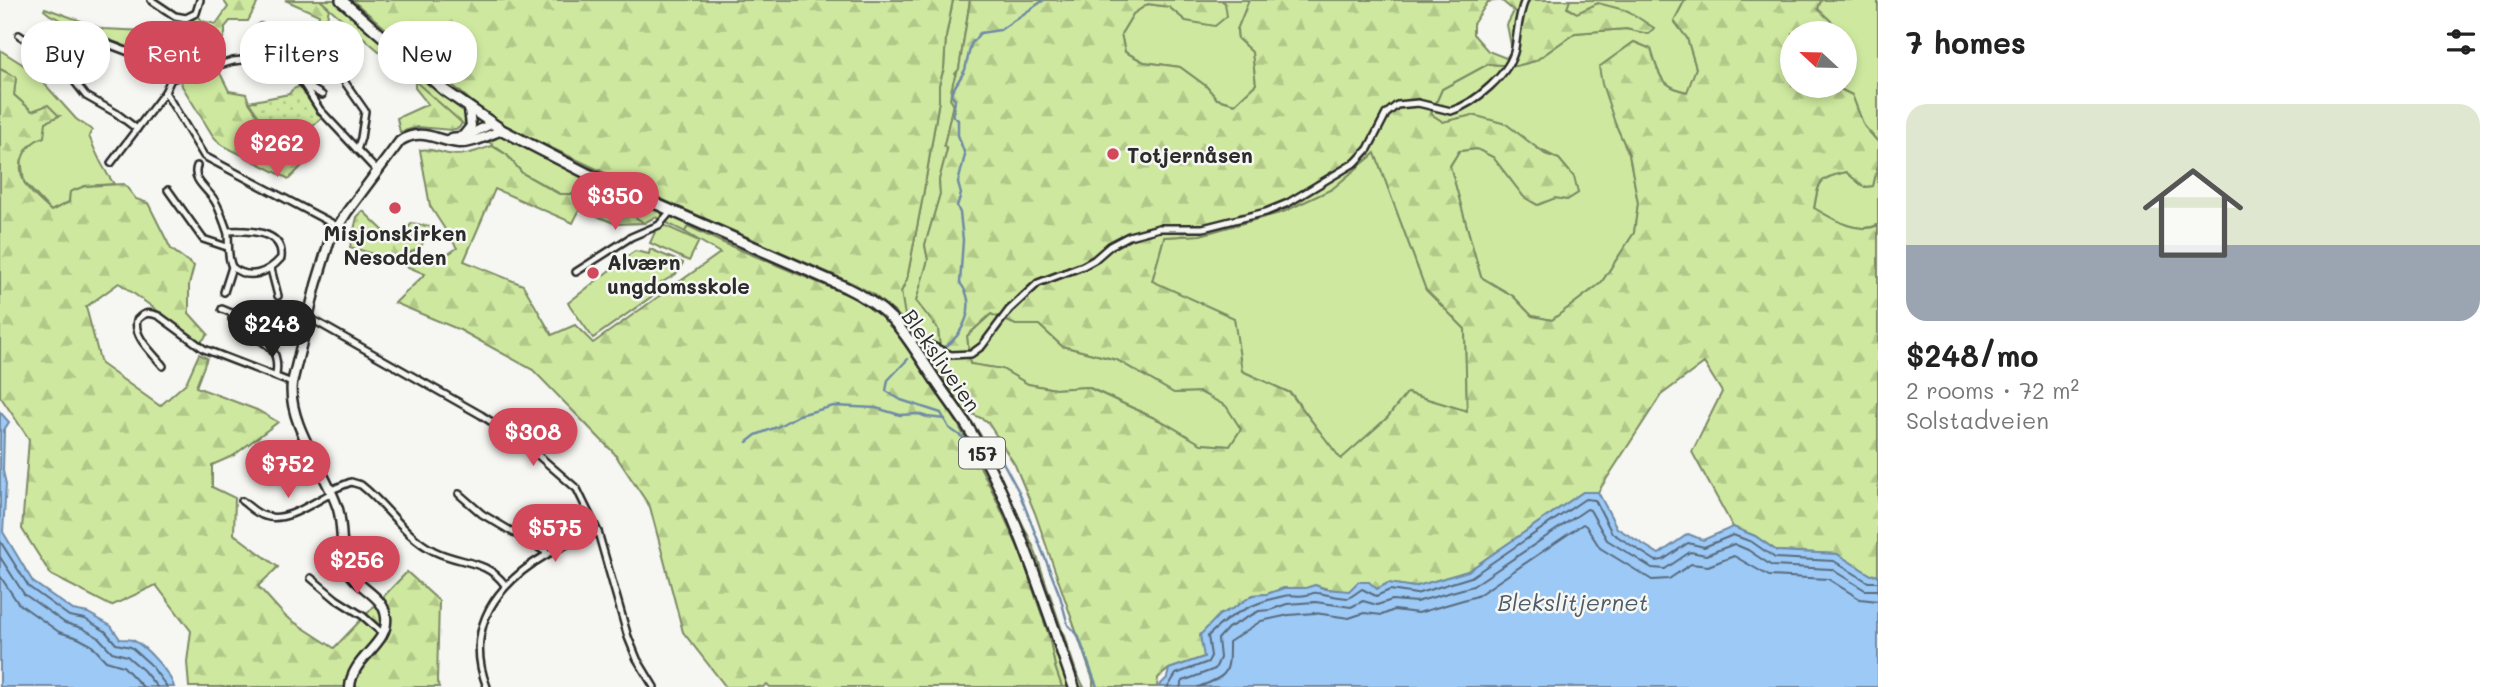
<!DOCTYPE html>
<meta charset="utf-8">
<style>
:root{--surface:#fff;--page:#f2f2f2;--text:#222;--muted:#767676;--line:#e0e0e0;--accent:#d1495b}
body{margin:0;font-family:Mali,sans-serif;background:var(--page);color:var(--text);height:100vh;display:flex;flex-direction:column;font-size:26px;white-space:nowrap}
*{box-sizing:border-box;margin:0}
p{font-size:23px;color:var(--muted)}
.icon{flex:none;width:38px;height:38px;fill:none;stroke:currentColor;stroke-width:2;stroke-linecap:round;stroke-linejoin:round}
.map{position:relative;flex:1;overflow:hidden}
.side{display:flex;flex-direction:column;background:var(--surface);width:630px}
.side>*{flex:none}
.top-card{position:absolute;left:21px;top:21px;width:665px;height:63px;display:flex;gap:14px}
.needle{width:46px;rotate:292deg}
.buttons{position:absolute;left:1780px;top:21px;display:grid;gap:14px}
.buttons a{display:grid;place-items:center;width:77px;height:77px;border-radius:50%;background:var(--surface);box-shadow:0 4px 10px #0003;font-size:35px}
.price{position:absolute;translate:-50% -60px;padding:0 16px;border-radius:24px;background:var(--accent);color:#fff;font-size:23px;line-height:46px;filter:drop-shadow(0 2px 4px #0008)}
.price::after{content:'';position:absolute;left:50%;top:42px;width:21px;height:16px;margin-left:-10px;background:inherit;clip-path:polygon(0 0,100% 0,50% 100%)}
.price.current{background:#222;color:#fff}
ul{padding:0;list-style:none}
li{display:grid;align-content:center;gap:14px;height:371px;padding:0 28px}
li+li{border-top:2px solid var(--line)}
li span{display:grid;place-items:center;height:217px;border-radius:21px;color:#555}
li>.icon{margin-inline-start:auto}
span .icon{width:126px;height:126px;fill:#fffc;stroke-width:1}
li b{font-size:30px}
h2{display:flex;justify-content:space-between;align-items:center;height:84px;padding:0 28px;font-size:30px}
.tag{padding:0 24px;border-radius:28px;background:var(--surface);box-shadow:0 4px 10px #0003;font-size:24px;line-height:63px}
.tag.current{background:var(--accent);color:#fff}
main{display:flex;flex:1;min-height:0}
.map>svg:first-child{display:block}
.grass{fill:#cee99f;stroke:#7c8a65;stroke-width:2}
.forest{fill:url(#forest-firs);stroke:#7c8a65;stroke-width:2;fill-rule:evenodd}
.park{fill:url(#park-dots);stroke:#7c8a65;stroke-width:2}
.water{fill:#9cc9f6;stroke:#6f8aa5;stroke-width:2}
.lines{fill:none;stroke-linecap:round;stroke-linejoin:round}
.shore{stroke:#586a7c;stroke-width:2}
.stream{stroke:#6f8aa5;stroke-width:2.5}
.minor-casing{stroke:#2b2b2b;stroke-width:10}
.secondary-casing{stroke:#2b2b2b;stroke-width:13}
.primary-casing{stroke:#2b2b2b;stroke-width:14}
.minor{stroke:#f6f6f2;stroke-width:5}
.secondary{stroke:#f6f6f2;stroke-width:8}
.primary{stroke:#f6f6f2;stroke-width:9}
.poi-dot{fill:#d1495b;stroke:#f6f6f2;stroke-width:2.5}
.labels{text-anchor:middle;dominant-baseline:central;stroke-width:5;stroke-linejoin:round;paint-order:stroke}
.shield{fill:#f6f6f2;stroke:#686867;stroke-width:2}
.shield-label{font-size:19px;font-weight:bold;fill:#2b2b2b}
.poi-label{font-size:21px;font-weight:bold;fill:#2b2b2b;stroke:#f6f6f2;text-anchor:start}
.street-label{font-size:21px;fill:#2b2b2b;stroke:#f6f6f2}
.water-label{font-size:23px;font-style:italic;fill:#4d5a68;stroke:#f6f6f2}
</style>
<main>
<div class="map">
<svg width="1878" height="687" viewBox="0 0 1878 687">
<defs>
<pattern id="forest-firs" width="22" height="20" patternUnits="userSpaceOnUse" patternTransform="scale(1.75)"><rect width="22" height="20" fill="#cee99f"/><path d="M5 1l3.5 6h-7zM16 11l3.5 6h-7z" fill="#b1c889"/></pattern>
<pattern id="park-dots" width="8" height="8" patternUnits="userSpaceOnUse" patternTransform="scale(1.75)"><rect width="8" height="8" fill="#cee99f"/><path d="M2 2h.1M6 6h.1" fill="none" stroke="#b1c889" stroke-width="1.8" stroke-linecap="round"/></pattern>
</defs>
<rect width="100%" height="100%" fill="#f6f6f2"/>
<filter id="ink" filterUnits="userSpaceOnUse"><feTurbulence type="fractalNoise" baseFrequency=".0143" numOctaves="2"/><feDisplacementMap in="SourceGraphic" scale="14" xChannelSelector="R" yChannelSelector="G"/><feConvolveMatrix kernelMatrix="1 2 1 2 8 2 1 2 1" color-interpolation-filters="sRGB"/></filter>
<g filter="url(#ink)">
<g class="grass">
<path d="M320,0H352L496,122L672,204L852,283L873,294L905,320L901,292L907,279L923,196L939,100V85L944,68L946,37L953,0H970L959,69L955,74L953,104L944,145L947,150L939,180L940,194L925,245L928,260L917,301L938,329L944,380L980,434L1034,548L1077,674L1084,687H1062L1055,667L1049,636L1021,554L991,488L958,424L891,325C853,291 803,276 757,257C733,247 711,236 688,226L685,232L655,217L644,223L608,199L595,194L577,193L564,196L522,173L507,155L462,123Z"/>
<polygon points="1221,0 1249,0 1237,30 1238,39 1252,52 1256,84 1235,104 1217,99 1206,86 1180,67 1144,62 1125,52 1121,34 1133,14 1148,4 1169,7 1186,21 1225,3"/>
<path d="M1570,0H1685L1674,21L1687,38L1696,68L1688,92C1660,87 1658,73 1651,49L1634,42L1600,67L1615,123L1629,154L1638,203L1634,233L1601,283L1552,320L1532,316L1513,296L1481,277L1450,166L1459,151L1477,149L1493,157L1524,197L1537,205L1555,198L1567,200L1578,193L1574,177L1559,159L1473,115L1443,122L1431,114L1442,89L1488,64L1516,66L1535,61L1575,33L1626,29L1648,34L1577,13L1567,7Z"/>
<polygon points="1821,0 1878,0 1878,142 1864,126 1852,95 1834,86 1844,86 1844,33 1826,33 1834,24 1818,9"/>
<polygon points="45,8 103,29 146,31 147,34 155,31 175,37 186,34 188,24 198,15 202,21 194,29 190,37 198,45 178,48 159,45 157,50 146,55 118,43 93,35 50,15 44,10"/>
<path d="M0,50L33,71L76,119L92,130L89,136C96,154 103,169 114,184L85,186L70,192L69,202L51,211L24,182L21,158L46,121L59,116L33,112L14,95L16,77L0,69Z"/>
<polygon points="1375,153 1426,290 1465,329 1467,411 1407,393 1387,418 1341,460 1291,393 1242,371 1152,281 1164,237 1200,235 1283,212 1332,189"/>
<path d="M1878,165V225C1857,235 1833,219 1814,209C1819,181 1818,178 1846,172L1864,187L1873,186Z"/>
<polygon points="659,223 699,241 689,261 650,243"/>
<polygon points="650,249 683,263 676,274 661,283 665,287 593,338 568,303 629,255 635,251 649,254"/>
<polygon points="991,314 1016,325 1039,325 1062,346 1117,360 1174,393 1200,392 1226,405 1241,429 1230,446 1200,444 1165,423 1088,387 1055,389 1028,384 1002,369 970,364 967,336"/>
</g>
<g class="forest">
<polygon points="223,0 259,0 248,21 230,21 225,27 225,34 221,42 198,45 190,37 194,29 202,21 216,24 228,7"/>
<polygon points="285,0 320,0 329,8 323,39 316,37 319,15"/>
<polygon points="352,0 953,0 946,37 944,68 939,85 939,100 923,196 907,279 901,292 906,322 873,294 852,283 672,204 496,122"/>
<path d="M970,0H1221L1225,3L1227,16L1215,26L1186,21L1169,7L1148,4L1133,14L1121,34L1125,52L1144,62L1180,67L1206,86L1217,99L1235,104L1256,84L1252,52L1238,39L1237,30L1249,0H1500L1488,2L1473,24V34L1488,51L1506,58L1512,50L1507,25L1514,11L1501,0H1570L1567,8L1577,13L1598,3L1628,11L1654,28L1649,34L1626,29L1575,33L1535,61L1516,66L1488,64L1442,89L1431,114L1443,122L1473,115L1506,124L1545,154L1559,159L1574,177L1578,193L1567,200L1555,198L1538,205L1524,197L1493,157L1477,149L1459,151L1450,166L1481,277L1513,296L1532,316L1552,320L1601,283L1634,233L1638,203L1629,154L1615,123L1602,84L1599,67L1634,42L1651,49C1658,73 1660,87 1687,92L1696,68L1687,38L1674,21L1685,0H1821L1818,9L1834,24L1826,33H1792V86H1834L1852,95L1864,126L1878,142V165L1873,186L1864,187L1846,172C1818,178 1819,181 1814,208C1833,219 1857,235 1878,225V574L1871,575L1837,554L1777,551L1755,536L1733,527L1692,452L1722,392L1704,363L1661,395L1598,492H1583L1468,571L1414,587L1388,583L1377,589C1368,586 1359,591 1349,591C1338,592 1326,589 1315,585L1306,588H1284L1267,594L1253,595L1234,608L1219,615L1204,657L1169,669L1158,678L1157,687H1093V680L1035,513L1015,465L987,421L964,410L944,380L938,329L916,301L928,260L925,245L940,194L939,180L947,150L944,145L953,104L950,99C951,90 953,77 959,69ZM1375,153L1426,290L1465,329L1467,411L1407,393L1387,418L1341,459L1290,393L1242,371L1234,318L1152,281L1164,237L1200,235L1283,212L1332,189ZM991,314L1016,325H1039L1062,346L1117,360L1174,393L1200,392L1226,406L1241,429L1230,446L1201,444L1165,423L1087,387L1055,389L1028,384L1002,369L970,364L967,336Z"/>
<path d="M0,69L16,77L14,95L32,111L48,105L59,116L46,122L44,137C26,143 15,162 24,182C28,192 43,203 51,211L69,202L70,192L85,186L124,184L136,199L148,203L171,249L194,266L189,285V313L208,334L201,342L119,283L86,307L101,364L160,406L186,383L199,354L207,358L196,387L257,410L278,422L233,456L212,465V487L235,498L234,534L278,567L258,586L285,616L334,648L407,572L439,601L437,681L439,687H189L187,662L191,631L156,585L111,606L51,575L22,529L29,439L0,396Z"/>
<polygon points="218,69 229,91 246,94 249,102 283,152 289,148 303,165 289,179 220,144 213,136 182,86 181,80"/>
<polygon points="415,81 462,123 459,128 451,130 418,127 400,132 397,118 428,104 415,88"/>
<path d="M492,146L507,155L522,173L559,194H595L608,199L644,223L616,224L580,209L573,223L495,189L464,261L523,285L552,335L575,325L593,343L720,253L685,232L688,226L721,242L853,297L874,310L891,325L958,424L991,488L1021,554L1049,636L1055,667L1062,687H770L767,684L763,687H726L683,632L650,507L614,453L533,370L460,330L395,303L425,274L387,258L350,247L357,217L363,211L391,238L403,234L412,223L432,227L420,248L409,253L435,263L457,248L430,206L420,150C431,148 437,152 448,154C463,157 477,151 492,146Z"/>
</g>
<polygon class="park" points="301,85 322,118 283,153 249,102 289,94 292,90"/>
<g class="water">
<path d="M0,412L9,422L4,430L3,471L6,484L3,532L33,582L73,610L88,613L111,626L120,639C124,639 128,639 132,640C144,644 171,674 174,687H0Z"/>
<polygon points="1583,492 1598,492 1617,528 1659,554 1688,534 1703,540 1733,527 1755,536 1777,551 1837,554 1871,575 1878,574 1878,687 1158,687 1167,678 1169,669 1204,657 1200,635 1219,615 1234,608 1253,595 1267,594 1284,588 1306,588 1315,585 1325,589 1349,591 1358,582 1369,582 1377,589 1388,583 1414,587 1468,571"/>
</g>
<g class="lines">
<g class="shore">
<polyline points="0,541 29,587 69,616 85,619 105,631 116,644 131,647 150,664 167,687"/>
<polyline points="0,557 24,594 65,623 82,628 98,637 112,652 127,656 143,670 157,687"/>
<polyline points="0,576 18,603 59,632 78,638 91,645 106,661 123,666 143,687"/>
<path d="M1168,687L1176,674L1208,662L1211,656L1208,636C1229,614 1255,602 1284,596C1291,594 1299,597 1306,595C1310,595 1313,592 1317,593C1327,594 1338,598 1349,598L1362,589L1376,596L1390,590L1416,594L1471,577L1585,499L1595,500L1612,533L1656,561L1663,560L1688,543L1704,547L1733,535L1752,542L1775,558L1834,561L1868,582H1878"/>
<polyline points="1180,687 1183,681 1215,669 1220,658 1218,639 1228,628 1259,611 1270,610 1287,604 1315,602 1351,607 1363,601 1377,605 1392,600 1416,602 1473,586 1587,509 1590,510 1607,540 1652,568 1665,569 1690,552 1706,555 1734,544 1748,550 1772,566 1831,569 1865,590 1878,590"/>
<path d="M1198,687C1230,676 1229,672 1229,642L1261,621L1289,615L1315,613L1349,618L1364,613L1382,615L1394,610L1418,613L1477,596L1583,524L1586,526L1600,548L1652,580L1669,579L1691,564L1708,566L1734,556L1769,576L1828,579L1860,599L1878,601"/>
</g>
<g class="stream">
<path d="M944,348C964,334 978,304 960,283L963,240L960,213L957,206L961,194L958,183L965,155L958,135V120L953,116L955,100L951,93L965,70L971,44L980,33L1000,30L1044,0"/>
<polyline points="908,359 888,380 886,391 901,400 941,413 949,428 965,439"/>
<polyline points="747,442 756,435 777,427 799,415 834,406 876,408 900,415 919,414 927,417 945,419"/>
<polyline points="987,445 998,453 1019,492 1060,596 1068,625 1078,635 1097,687"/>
</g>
<defs>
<g id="minor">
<polyline points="151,0 175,16 186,18 196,13 200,0"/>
<polyline points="261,27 277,39 285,55"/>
<polyline points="19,35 61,64 86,96 116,113 137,129"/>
<polyline points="277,39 283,36 303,40"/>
<polyline points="72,77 92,38 134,54 171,79"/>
<polyline points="171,79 233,61 285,55 320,110 377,171"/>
<polyline points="344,81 365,111 361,138 357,150"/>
<polyline points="302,83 322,95"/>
<polyline points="165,92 204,156 337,226"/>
<polyline points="111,163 165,92 171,79"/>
<path d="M197,166C191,181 210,190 216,203C219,208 227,230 228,234C229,246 227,256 232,267C249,281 268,273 281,258C284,230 247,230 228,231"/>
<polyline points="168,190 203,239 227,247"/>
<polyline points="271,269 278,296"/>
<polyline points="576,272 631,237 659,225 671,211"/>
<polyline points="224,292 232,267"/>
<polyline points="222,309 234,314"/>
<path d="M267,312L249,308L236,312L232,319C250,344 282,336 276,375"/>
<polyline points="308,317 481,415 524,443 577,489 598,532 628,637 637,659 654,687"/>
<path d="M910,339H918L951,355L971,354L982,346L1009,310L1038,283L1083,266L1094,260L1110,246L1129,236L1159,228H1203L1266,212L1288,203L1356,162L1368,149L1386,114L1397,105L1418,103L1451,111C1474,104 1511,73 1515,48C1518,31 1518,16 1525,0"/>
<path d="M163,366C153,353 133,337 137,320C144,312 150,312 159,316L204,349L292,383"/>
<path d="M331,490L351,482L361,485C387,505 404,536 434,551C460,564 486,559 505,585"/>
<polyline points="459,494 482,514 548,553"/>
<path d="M242,501C249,506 256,514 265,516C287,523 313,502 332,493"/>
<polyline points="311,578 336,599 363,616 383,634"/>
<path d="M487,687C455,605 530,555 598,532"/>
</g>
<g id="secondary">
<polyline points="463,136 471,126 469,109"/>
<polyline points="451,138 467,136 491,124"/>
<path d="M350,687C352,657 389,645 386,617C384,596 359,589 349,572C339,554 344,529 338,509C326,471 287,424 292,383L316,285L330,239L347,212L400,141C422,127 437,141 459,143C472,144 489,135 502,130"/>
</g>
<path id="primary" d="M341,0L444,90L502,130L586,173L845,287C897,312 905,335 936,381C947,398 961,415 972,434C1017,513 1044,601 1074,687"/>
</defs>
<use href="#minor" class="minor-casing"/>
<use href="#secondary" class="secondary-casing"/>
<use href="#primary" class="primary-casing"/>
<use href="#minor" class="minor"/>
<use href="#secondary" class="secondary"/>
<use href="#primary" class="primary"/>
</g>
</g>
<g class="poi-dot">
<circle cx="1113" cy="154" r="7"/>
<circle cx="395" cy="208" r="7"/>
<circle cx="593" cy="273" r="7"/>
</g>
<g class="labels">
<rect class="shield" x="959" y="437.5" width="46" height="31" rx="5"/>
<g class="shield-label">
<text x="982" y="453">157</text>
</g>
<g class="poi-label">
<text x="1127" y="154">Totjernåsen</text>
<text x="395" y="232" text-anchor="middle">Misjonskirken<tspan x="395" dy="24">Nesodden</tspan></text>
<text x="607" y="261">Alværn<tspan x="607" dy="24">ungdomsskole</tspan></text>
</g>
<g class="street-label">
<text transform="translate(942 360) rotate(55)">Bleksliveien</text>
</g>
<g class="water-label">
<text x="1573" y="602">Blekslitjernet</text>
</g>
</g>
</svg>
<div class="buttons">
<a><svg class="needle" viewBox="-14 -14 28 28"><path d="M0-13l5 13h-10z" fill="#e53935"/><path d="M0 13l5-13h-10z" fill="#767676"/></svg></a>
</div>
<b class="price" style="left:277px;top:179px">$262</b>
<b class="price" style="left:615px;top:232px">$350</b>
<b class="price current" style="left:272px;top:360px">$248</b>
<b class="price" style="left:533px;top:468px">$308</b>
<b class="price" style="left:288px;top:500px">$752</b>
<b class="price" style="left:555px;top:564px">$575</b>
<b class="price" style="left:357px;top:596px">$256</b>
<div class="top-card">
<a class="tag">Buy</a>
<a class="tag current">Rent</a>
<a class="tag">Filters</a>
<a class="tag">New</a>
</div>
</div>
<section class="side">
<h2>7 homes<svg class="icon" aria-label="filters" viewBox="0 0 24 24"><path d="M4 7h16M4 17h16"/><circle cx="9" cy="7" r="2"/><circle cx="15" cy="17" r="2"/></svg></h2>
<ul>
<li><span style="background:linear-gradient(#dfe7d0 65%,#9aa5b1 0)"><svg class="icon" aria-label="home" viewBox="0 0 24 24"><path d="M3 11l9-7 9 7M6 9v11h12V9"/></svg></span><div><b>$248/mo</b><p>2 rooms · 72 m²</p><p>Solstadveien</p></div></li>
</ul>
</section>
</main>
